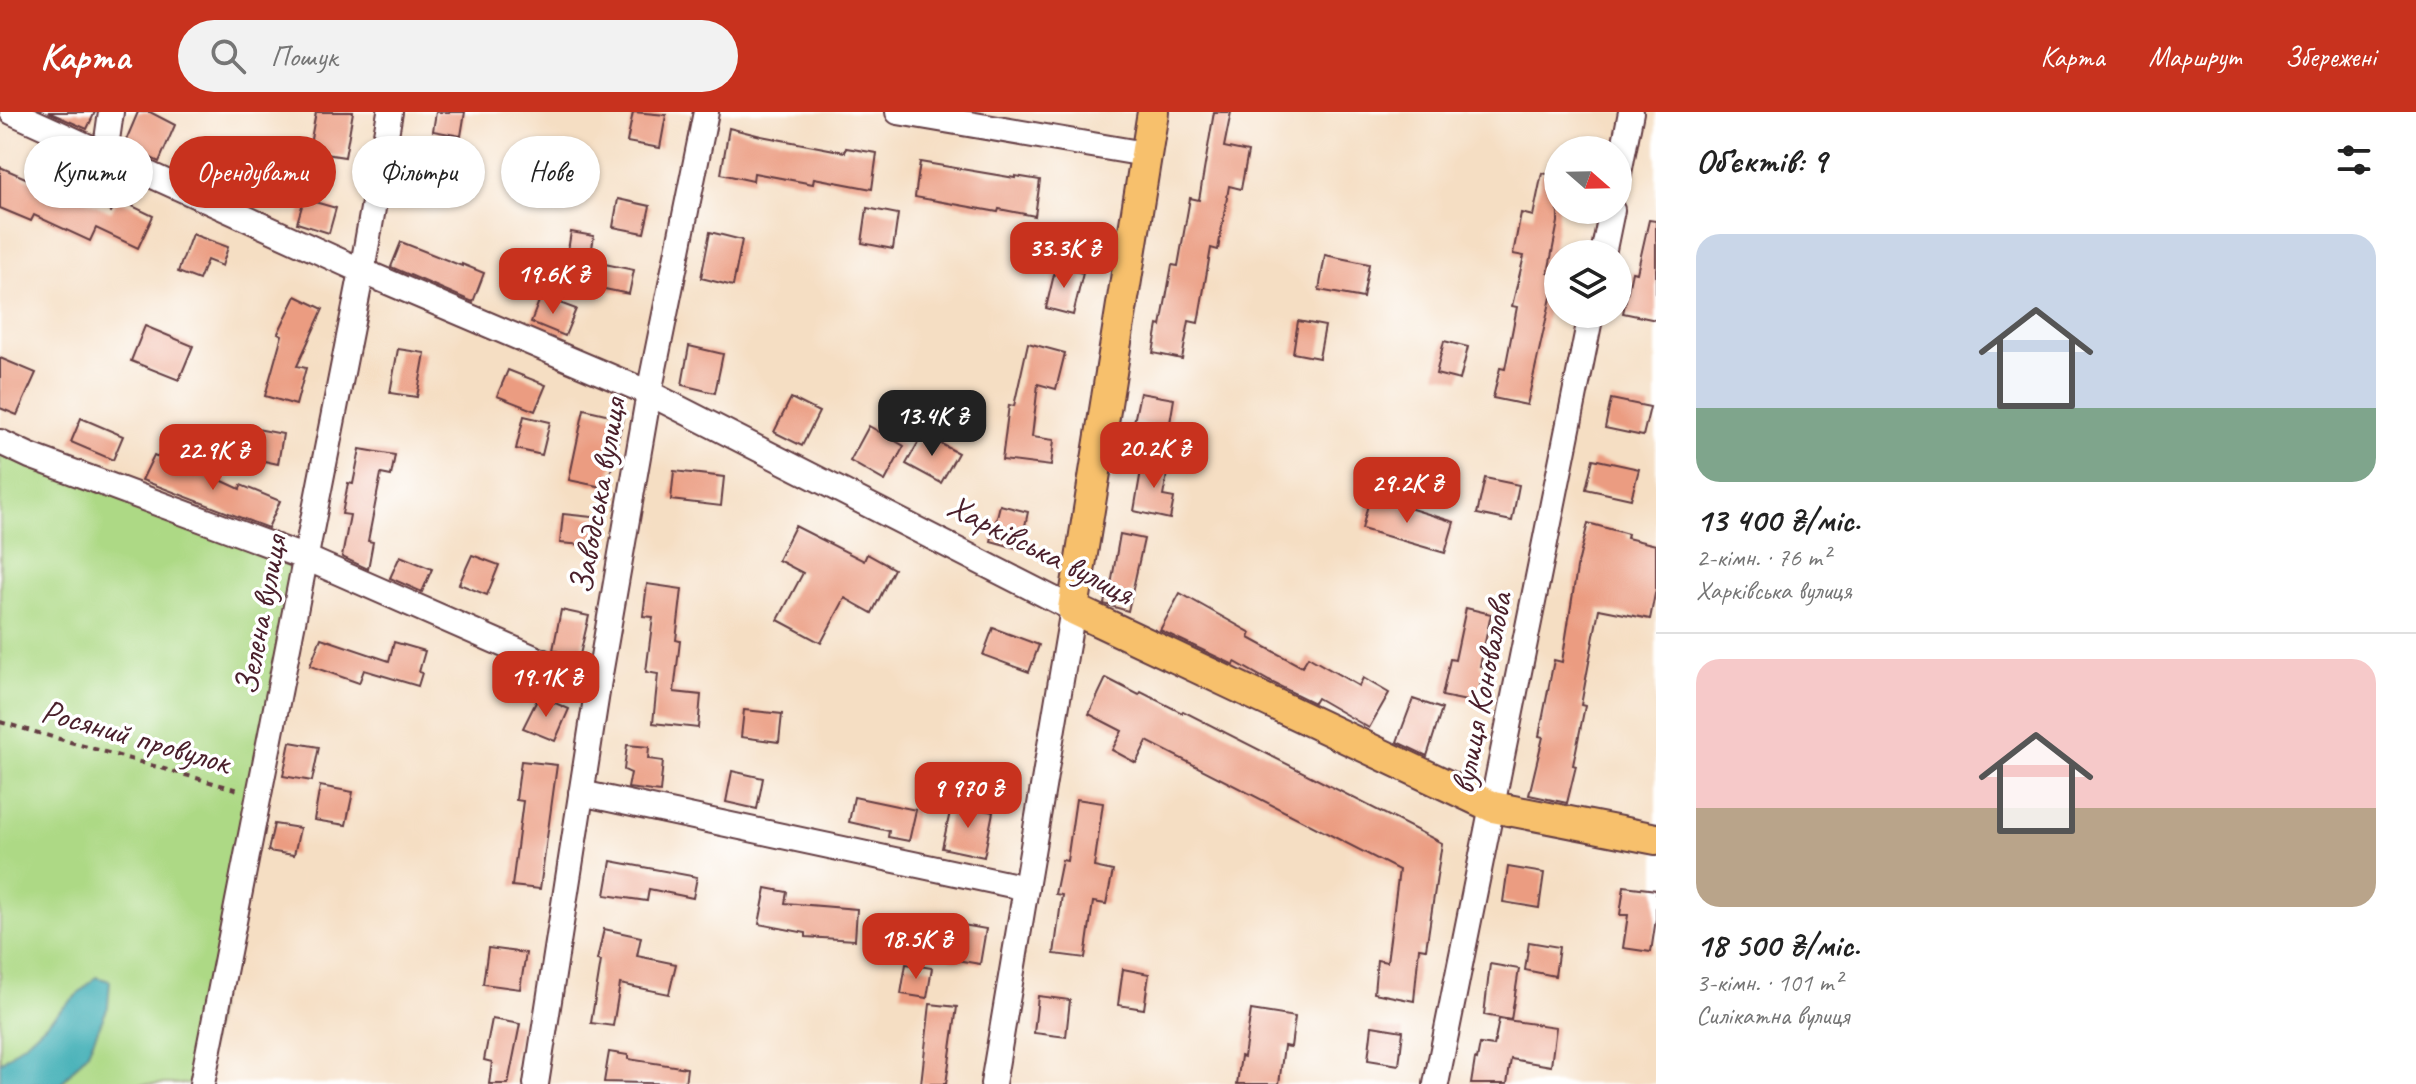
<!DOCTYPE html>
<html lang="uk">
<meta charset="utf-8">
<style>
:root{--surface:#fff;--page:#f2f2f2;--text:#222;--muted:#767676;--line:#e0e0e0;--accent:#c8321e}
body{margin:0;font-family:Caveat,sans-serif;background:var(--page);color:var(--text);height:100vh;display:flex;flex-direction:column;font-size:30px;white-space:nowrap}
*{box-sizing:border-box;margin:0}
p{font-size:26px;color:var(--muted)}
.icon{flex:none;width:44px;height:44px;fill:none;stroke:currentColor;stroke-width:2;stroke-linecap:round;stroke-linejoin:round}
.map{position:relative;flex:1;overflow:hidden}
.panel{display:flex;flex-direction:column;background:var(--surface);width:760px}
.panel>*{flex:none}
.banner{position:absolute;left:24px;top:24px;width:760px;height:72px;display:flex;gap:16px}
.needle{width:52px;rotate:110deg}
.buttons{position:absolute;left:1544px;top:24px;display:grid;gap:16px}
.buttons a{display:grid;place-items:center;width:88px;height:88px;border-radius:50%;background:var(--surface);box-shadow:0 2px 6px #0004;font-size:40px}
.price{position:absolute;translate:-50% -68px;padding:0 18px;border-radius:16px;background:var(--accent);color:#fff;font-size:26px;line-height:52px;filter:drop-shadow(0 2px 4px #0008)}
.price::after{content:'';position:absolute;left:50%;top:48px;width:24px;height:18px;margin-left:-12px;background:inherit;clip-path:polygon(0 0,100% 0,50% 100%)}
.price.selected{background:#222;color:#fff}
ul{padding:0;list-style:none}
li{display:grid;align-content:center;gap:16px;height:424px;padding:0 40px}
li+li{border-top:2px solid var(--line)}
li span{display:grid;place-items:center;height:248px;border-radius:24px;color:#555}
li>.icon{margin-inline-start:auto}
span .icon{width:144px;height:144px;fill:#fffc;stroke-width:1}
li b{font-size:34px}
h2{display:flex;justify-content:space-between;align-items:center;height:96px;padding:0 40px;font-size:34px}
.chip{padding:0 28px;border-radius:36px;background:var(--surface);box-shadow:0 2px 6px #0004;font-size:28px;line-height:72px}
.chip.selected{background:var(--accent);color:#fff}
header{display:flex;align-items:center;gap:48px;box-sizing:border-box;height:112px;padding:0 40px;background:var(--accent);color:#fff}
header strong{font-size:38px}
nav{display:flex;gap:44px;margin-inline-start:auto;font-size:28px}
.search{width:560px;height:72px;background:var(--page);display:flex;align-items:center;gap:20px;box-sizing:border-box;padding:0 28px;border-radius:44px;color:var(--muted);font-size:30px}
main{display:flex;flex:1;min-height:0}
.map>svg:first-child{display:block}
.green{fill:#add985;stroke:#7c7c58;stroke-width:2}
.water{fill:#38abb2;stroke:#41656e;stroke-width:2}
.building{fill:#eb9c81}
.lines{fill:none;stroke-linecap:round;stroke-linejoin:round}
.minor-casing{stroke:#643c42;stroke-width:28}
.major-casing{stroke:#643c42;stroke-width:34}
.path{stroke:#643c42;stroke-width:4;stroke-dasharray:6 6;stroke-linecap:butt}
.minor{stroke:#fff;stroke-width:24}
.major{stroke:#f7c06c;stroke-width:30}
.labels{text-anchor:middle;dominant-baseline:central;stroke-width:7;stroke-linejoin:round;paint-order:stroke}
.street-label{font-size:34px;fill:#4a1f2b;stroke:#fff}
</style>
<header>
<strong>Карта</strong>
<div class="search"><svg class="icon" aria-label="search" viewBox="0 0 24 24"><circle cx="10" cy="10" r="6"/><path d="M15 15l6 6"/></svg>Пошук</div>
<nav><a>Карта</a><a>Маршрут</a><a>Збережені</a></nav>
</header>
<main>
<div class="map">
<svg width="1656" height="972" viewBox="0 0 1656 972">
<rect width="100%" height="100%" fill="#fff"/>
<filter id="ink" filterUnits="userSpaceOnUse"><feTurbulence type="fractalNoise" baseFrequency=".0125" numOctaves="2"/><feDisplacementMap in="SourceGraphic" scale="16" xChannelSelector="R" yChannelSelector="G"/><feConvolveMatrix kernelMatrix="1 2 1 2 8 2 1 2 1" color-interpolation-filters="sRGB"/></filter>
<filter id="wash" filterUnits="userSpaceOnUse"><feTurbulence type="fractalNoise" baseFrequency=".006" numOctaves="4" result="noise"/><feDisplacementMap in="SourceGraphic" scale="32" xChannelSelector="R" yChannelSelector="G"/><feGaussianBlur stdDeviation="1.8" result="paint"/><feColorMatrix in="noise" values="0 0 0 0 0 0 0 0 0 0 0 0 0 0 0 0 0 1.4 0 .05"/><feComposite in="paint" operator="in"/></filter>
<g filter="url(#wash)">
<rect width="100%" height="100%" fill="#f5dec3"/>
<polygon class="green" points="0,330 306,446 202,972 0,972"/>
<polygon class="water" points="96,865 110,869 108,895 88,940 61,972 0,972 0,951 33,924"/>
<g id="blocks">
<g class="building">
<polygon points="48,0 95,0 87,17"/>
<polygon points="138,0 150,0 175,13 159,50 124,33"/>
<polygon points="316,0 353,0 345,45 325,42 320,70 280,62 285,39 308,43"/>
<polygon points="436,0 465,0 461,24 433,19"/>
<polygon points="633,0 666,3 660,36 627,30"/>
<polygon points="1214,0 1231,0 1224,35 1248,40 1241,77 1229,74 1218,138 1211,136 1198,211 1189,209 1182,247 1153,241 1158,213 1161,214 1172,153 1178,154 1190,86 1199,88"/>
<polygon points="729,16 761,24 845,40 846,36 877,41 872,77 814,66 813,72 754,61 753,69 721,62"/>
<polygon points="210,36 229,44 218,70 199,62"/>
<polygon points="920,50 1015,66 1015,64 1040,68 1035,104 999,97 998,100 915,85"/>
<polygon points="0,55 67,84 69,80 111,100 118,87 153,104 138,136 96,116 90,129 34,103 31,109 0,96"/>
<polygon points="1542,61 1558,64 1558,110 1548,161 1556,163 1527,293 1493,286 1500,256 1505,257 1517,195 1512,194 1524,144 1513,142 1521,101 1533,104"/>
<polygon points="304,87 336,96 329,121 297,111"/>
<polygon points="618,87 650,94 644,121 613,115"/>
<polygon points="867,96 898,102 893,137 862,131"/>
<polygon points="1649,108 1656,109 1656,208 1623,201 1632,160 1637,161"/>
<polygon points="571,120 594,124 588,160 565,157"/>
<polygon points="710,120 742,128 733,174 701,166"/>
<polygon points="192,122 228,135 222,154 207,148 199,168 178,160"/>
<polygon points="401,130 462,154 462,152 484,161 473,190 391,155"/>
<polygon points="1325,143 1369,152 1363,186 1319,178"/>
<polygon points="600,151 634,158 629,182 595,175"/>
<polygon points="1056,154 1083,161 1073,203 1046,196"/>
<polygon points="296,184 323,197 297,254 306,256 296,293 265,284 282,223 278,221"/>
<polygon points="541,184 576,197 565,224 531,210"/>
<polygon points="1298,209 1325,214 1319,246 1293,241"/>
<polygon points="145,214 193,234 179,268 131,249"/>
<polygon points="1444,229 1468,235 1460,268 1436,262"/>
<polygon points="1028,231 1065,241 1056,277 1038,272 1032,325 1054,328 1051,354 1002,348 1009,293 1014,294"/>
<polygon points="689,234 723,242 715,281 682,273"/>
<polygon points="398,237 425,241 417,285 390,281"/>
<polygon points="0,246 36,261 17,303 0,296"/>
<polygon points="508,258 546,273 535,299 497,284"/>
<polygon points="1140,281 1174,287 1169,317 1134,310"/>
<polygon points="791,286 819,300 802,334 774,320"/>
<polygon points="1611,287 1650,295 1643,324 1605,316"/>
<polygon points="584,297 623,306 607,376 569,368"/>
<polygon points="524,304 550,310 542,343 516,337"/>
<polygon points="81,306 123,324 113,348 71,330"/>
<polygon points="869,314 904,334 885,369 850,349"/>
<polygon points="252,316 283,322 278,352 246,345"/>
<polygon points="923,322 958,341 941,371 906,352"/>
<polygon points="360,337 395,343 391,364 381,362 368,429 373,430 368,457 342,445 350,403 342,402 348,371 353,372"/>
<polygon points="154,343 195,362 197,357 240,377 241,373 280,389 268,416 142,368"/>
<polygon points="1143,347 1169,352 1163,384 1174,386 1170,407 1134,399"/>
<polygon points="1593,347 1639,357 1631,387 1586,377"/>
<polygon points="674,359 724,365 721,394 671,388"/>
<polygon points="1485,366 1519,373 1512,409 1477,402"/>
<polygon points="1370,384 1454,410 1445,441 1362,417"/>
<polygon points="1000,393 1028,400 1020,437 991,429"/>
<polygon points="563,402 601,406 597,434 560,431"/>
<polygon points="1588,411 1628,422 1627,426 1656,433 1656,477 1650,507 1599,497 1581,593 1585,594 1573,653 1576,654 1567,691 1529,683 1543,625 1539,624 1554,548 1562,550 1577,456"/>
<polygon points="795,414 864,449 867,442 894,457 872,501 845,486 821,531 778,508 803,461 778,448"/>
<polygon points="1120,422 1144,427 1128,499 1104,492 1108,472 1111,473"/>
<polygon points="472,443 499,453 487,483 459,472"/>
<polygon points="400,444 432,457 422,480 390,466"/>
<polygon points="647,472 682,477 676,528 680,529 674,580 701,583 698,616 653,611 658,562 646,560 653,505 643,504"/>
<polygon points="1180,481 1251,521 1249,526 1302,555 1308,545 1359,574 1363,566 1389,581 1369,616 1317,586 1314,591 1269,569 1235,550 1234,553 1160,518"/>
<polygon points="1466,496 1491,502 1480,554 1484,554 1477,591 1442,584 1450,547 1455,548"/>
<polygon points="561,498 589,504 579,547 553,538"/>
<polygon points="993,516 1039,533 1029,560 983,543"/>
<polygon points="321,526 389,549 394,530 425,539 419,560 422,561 418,574 364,558 359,571 310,554"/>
<polygon points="1106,566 1139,583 1141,580 1182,601 1183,599 1442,731 1426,837 1419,836 1414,889 1374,881 1377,848 1387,850 1399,758 1147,629 1136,651 1112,638 1122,619 1089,602"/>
<polygon points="539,584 569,597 555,629 523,616"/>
<polygon points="1413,587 1442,597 1427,644 1397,630"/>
<polygon points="744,598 782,602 779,630 741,625"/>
<polygon points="290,630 319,635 312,669 283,664"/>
<polygon points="627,633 649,635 648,647 663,649 660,680 628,676 631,661 624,658"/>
<polygon points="521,649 557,653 540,777 512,774 523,689 516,688"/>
<polygon points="732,659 763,666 757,697 726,690"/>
<polygon points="320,674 353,680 346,713 314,708"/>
<polygon points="854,685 916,698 909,729 888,725 889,719 849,710"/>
<polygon points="1076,687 1103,691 1094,755 1113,759 1106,792 1093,790 1085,846 1054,842 1062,783 1055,782 1062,748 1067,749"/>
<polygon points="952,691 993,700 984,745 942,736"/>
<polygon points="274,712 300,716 294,743 268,739"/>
<polygon points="611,749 697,765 693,786 649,777 647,789 605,783"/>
<polygon points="1508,755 1544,761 1539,796 1503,790"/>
<polygon points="1624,774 1656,778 1656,807 1651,840 1623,836 1628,803 1620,803"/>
<polygon points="766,776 787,780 785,791 857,797 855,828 806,825 806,821 759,812"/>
<polygon points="957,812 986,817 980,852 951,847"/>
<polygon points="604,817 641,825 637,844 676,852 669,882 620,872 613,914 591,911 601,849 597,848"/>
<polygon points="1529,830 1559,835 1555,864 1525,858"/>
<polygon points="488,836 526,841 520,877 483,872"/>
<polygon points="906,852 932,856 927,886 901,882"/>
<polygon points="1490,852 1519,857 1511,908 1484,903"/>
<polygon points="1123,857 1149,862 1144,897 1118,893"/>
<polygon points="1038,884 1070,888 1066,925 1034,921"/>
<polygon points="930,892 957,895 946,972 921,972"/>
<polygon points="1251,898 1295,905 1291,935 1284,934 1279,972 1237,972 1241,944 1244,945"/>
<polygon points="492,907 520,912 508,972 489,972 492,950 484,948"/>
<polygon points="1499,907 1556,915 1551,954 1511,947 1507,972 1471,972 1475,947 1477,948 1480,932 1494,934"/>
<polygon points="1372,914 1403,919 1399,953 1368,948"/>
<polygon points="609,940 628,943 628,947 687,956 685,972 604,970"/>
</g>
</g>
</g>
<g filter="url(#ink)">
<use href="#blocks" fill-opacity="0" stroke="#643c42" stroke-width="2"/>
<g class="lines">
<defs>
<g id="minor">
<polyline points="12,0 362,159 649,281 1073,497 993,972"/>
<polyline points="898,0 1145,42"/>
<polyline points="105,42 111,0"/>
<polyline points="1618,66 1631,0"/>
<polyline points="1603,142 1612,98"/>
<polyline points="0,330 30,344 306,446 598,574"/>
<polyline points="581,681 1026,776"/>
<polyline points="202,972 362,159 390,0"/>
<polyline points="536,972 598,574 649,281 706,0"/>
<polyline points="1436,972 1591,202"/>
</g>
<polyline id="major" points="1153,0 1073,497 1493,695 1656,727"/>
</defs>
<use href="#minor" class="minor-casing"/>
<use href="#major" class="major-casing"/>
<polyline class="path" points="0,610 238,678"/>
<use href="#minor" class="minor"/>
<use href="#major" class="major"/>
</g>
</g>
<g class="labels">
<g class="street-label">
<text transform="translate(597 384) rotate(-80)">Заводська вулиця</text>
<text transform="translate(1041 437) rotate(27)">Харківська вулиця</text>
<text transform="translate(260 503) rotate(-79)">Зелена вулиця</text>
<text transform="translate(1481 581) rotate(-79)">вулиця Коновалова</text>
<text transform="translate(136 624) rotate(16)">Росяний провулок</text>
</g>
</g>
</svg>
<div class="buttons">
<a><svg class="needle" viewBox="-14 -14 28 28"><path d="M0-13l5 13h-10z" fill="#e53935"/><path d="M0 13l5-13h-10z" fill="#767676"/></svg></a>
<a><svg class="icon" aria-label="layers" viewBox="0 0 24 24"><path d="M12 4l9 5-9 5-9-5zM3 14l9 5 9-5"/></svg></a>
</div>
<b class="price" style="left:1064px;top:178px">33.3K ₴</b>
<b class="price" style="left:553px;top:204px">19.6K ₴</b>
<b class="price selected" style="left:932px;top:346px">13.4K ₴</b>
<b class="price" style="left:1154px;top:378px">20.2K ₴</b>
<b class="price" style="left:213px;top:380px">22.9K ₴</b>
<b class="price" style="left:1407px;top:413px">29.2K ₴</b>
<b class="price" style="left:546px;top:607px">19.1K ₴</b>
<b class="price" style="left:968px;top:718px">9 970 ₴</b>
<b class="price" style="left:916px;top:869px">18.5K ₴</b>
<div class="banner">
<a class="chip">Купити</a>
<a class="chip selected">Орендувати</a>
<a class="chip">Фільтри</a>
<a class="chip">Нове</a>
</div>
</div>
<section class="panel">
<h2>Об’єктів: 9<svg class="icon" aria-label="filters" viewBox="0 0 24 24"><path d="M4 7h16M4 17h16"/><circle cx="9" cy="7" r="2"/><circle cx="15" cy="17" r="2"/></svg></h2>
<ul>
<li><span style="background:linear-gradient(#c9d6e8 70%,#7fa58c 0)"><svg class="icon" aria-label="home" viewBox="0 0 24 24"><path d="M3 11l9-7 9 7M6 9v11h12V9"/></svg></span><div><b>13 400 ₴/міс.</b><p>2-кімн. · 76 m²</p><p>Харківська вулиця</p></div></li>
<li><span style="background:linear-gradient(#f6c9c9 60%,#b9a48a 0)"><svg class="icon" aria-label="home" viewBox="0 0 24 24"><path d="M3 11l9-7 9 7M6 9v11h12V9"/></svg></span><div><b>18 500 ₴/міс.</b><p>3-кімн. · 101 m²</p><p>Силікатна вулиця</p></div></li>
</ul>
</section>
</main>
